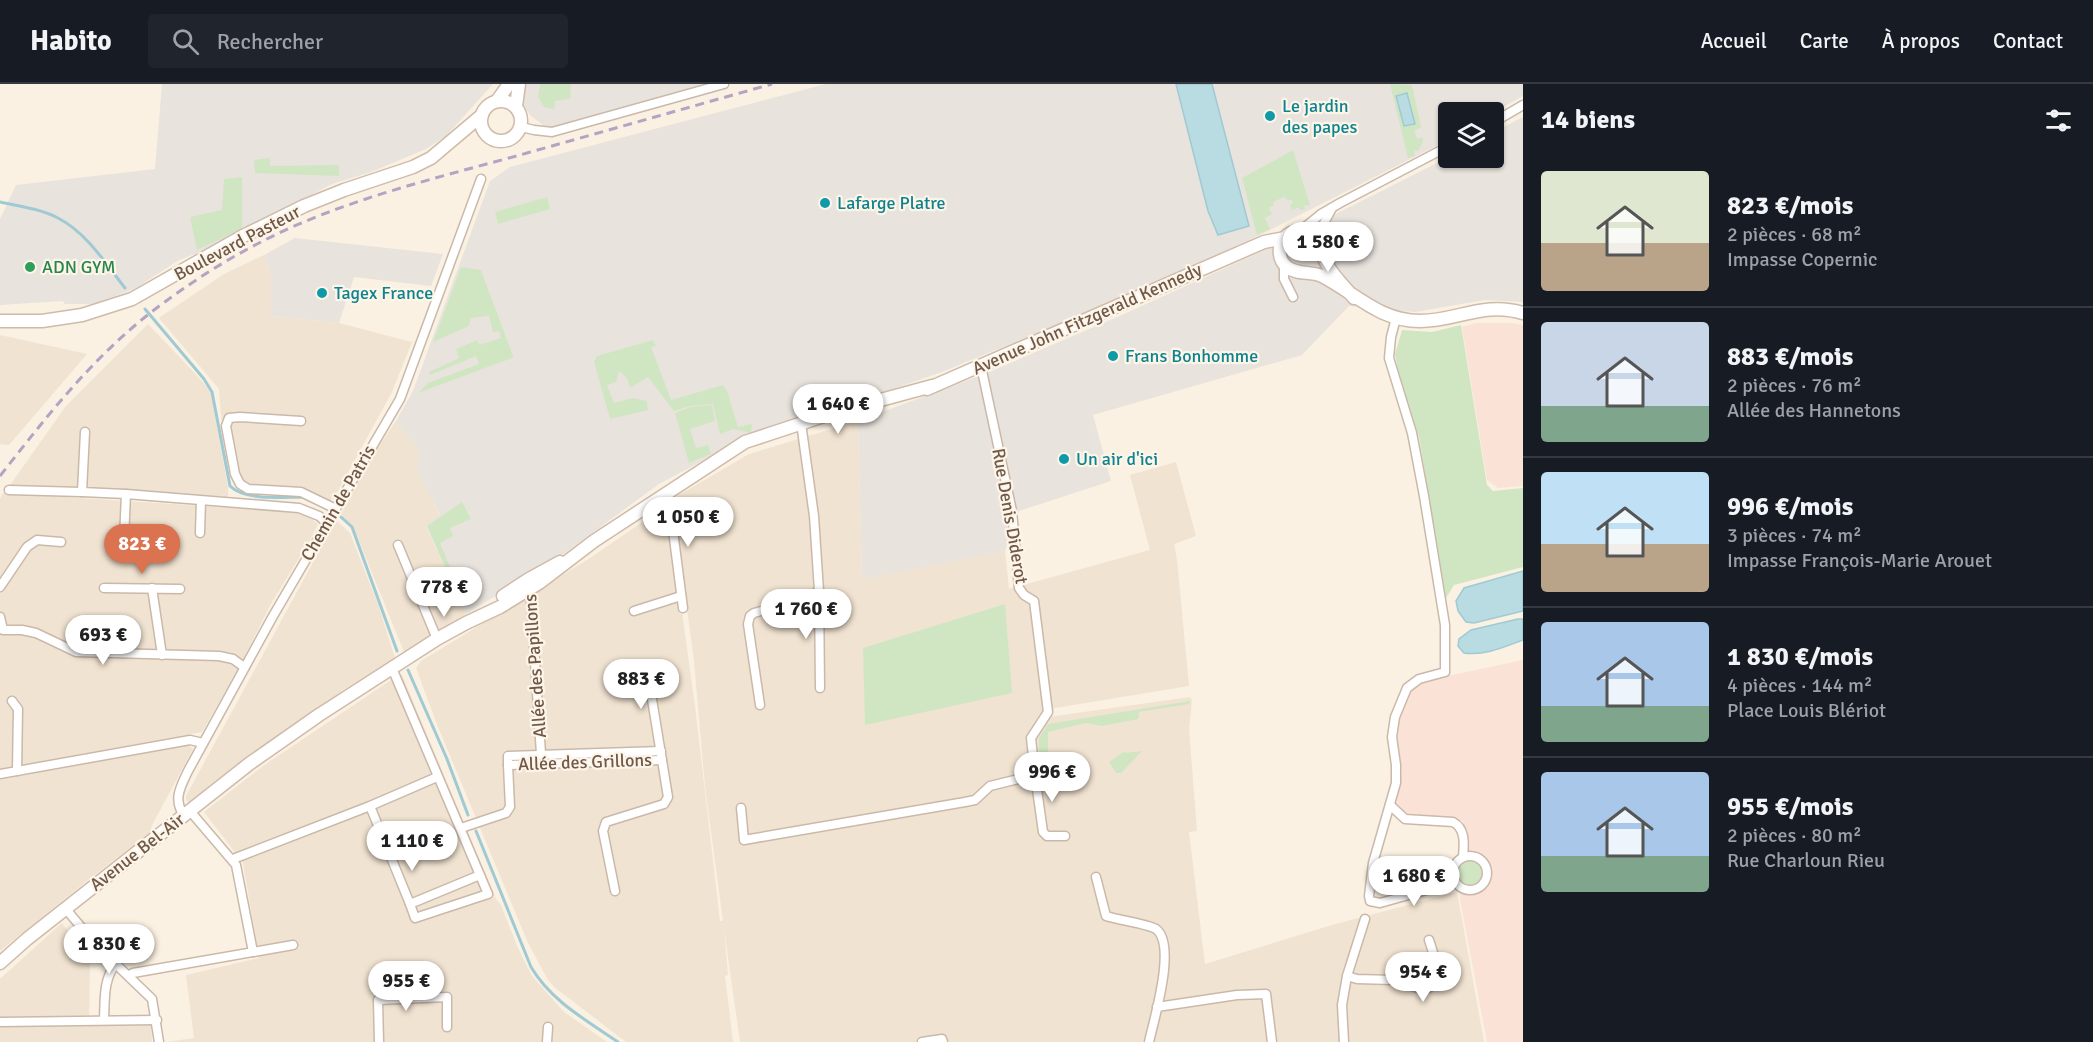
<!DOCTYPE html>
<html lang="fr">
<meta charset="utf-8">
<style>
:root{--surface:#171b24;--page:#20242c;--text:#f1f3f6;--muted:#9ea1a6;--line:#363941;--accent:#db7250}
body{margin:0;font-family:Signika,sans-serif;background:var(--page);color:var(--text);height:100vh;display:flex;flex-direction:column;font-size:22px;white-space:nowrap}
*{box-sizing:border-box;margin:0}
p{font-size:20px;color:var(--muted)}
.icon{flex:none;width:33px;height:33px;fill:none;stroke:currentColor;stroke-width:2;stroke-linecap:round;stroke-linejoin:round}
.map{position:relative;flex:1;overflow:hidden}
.sheet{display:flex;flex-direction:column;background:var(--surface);width:570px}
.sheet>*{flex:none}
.controls{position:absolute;left:1438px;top:18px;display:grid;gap:12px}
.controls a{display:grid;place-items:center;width:66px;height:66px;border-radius:6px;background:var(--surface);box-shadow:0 2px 4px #0004;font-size:30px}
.price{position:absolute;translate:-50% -51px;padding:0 14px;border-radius:21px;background:#fff;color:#222;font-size:20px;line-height:39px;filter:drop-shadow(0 2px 3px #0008)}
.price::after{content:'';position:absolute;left:50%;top:36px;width:18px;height:14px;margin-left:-9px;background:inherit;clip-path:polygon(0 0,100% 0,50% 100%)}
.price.on{background:var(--accent);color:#fff}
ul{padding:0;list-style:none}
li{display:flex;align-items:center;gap:18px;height:150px;padding:0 18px}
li+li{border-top:2px solid var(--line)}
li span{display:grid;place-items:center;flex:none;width:168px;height:120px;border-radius:6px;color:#555}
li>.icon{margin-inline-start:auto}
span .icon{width:72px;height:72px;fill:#fffc;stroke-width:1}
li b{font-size:26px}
h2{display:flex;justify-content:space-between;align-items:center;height:72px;padding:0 18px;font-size:26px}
header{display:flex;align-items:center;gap:36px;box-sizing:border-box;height:84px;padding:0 30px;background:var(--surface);border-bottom:2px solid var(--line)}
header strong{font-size:28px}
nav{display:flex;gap:33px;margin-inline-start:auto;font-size:21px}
.search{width:420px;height:54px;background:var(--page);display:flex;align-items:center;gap:15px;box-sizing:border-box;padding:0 21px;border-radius:6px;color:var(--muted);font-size:22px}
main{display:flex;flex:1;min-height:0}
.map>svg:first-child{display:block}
.residential{fill:#f1e3d1}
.commercial{fill:#fae2d7}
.industrial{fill:#e9e3dd}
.green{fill:#d0e6c2}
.water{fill:#b9dbe2;stroke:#a0cad3;stroke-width:1.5}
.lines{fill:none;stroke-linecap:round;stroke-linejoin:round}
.stream{stroke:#a0cad3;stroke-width:3}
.street-casing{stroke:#cab9aa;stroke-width:11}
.secondary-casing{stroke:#cfbbaa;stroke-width:15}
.street{stroke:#fff;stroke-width:8}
.secondary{stroke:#fff;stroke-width:12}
.rail{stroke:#b4a3c2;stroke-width:3;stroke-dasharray:9 6;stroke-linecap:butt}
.culture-dot{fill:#0f9aa8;stroke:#fdf5e8;stroke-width:2}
.leisure-dot{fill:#2e9e5b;stroke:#fdf5e8;stroke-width:2}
.labels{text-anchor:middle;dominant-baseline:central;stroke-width:4.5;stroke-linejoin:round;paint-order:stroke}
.culture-label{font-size:18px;fill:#0d838f;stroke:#fdf5e8;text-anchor:start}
.street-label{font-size:18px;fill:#70594b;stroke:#fdf5e8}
.leisure-label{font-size:18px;fill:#27864d;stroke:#fdf5e8;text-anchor:start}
</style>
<header>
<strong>Habito</strong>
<div class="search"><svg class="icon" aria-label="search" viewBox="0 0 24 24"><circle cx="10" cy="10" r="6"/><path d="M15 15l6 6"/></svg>Rechercher</div>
<nav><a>Accueil</a><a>Carte</a><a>À propos</a><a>Contact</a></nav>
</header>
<main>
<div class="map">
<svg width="1523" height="958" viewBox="0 0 1523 958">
<rect width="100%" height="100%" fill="#faf1e2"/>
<g class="residential">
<polygon points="264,171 271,190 271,232 339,239 412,258 392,308 338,407 326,422 301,411 248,409 235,401 221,332 219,305 159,234 224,190"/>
<polygon points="148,240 202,297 211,309 228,403 228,414 8,404 66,322"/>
<polygon points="0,251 87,270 9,361 0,360"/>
<polygon points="396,337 420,368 418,386 440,432 426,442 466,530 404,568 355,447 341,430 372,372"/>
<polygon points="858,337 862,494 1005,467 1009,505 1150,466 1130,391 1176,378 1196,452 1174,460 1177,476 1189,602 1055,624 1041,634 1190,613 1192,616 1189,645 1197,747 1189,748 1205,880 1332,841 1457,808 1484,958 740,958 724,845 728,891 725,892 733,958 626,958 554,903 548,896 528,859 438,643 416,584 421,577 590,474 663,424 668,427 695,622 720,837 723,837 705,703 694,577 672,415 749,370"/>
<polygon points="3,409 295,428 306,430 318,440 309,458 272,518 240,581 202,648 0,685 0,415"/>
<polygon points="336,436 350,449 379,523 395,574 343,606 190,719 186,716 186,712"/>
<polygon points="402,591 496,815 501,821 518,864 532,892 564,928 607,958 166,958 194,954 186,891 259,874 243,779 204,728 263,682 388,598"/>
<polygon points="188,661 193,665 151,743 152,747 88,796 0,867 0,696"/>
<polygon points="62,839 90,878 89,939 151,940 152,958 0,958 0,895"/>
</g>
<g class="commercial">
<polygon points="1476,239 1512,239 1523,241 1523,402 1498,404 1487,396 1462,243"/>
<polygon points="1523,576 1523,958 1487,958 1460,815 1463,737 1405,732 1397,726 1395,719 1402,686 1396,652 1401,628 1412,603 1419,598"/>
</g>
<g class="industrial">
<polygon points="162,0 493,0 446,52 426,65 371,88 332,100 216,162 179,176 136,204 95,220 65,220 63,217 0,221 0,135 16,101 155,85"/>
<polygon points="524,0 713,0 557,43 546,43 531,32 521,18"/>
<polygon points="826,0 1523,0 1523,12 1494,28 1449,28 1449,54 1434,63 1254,154 1124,213 942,288 756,352 721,367 659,400 566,468 466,530 426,441 440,431 417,386 420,368 396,337 413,307 490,97 510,83"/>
<polygon points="1523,33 1523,218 1485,216 1415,228 1349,222 1302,271 1093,331 1111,397 1019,427 1005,467 862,495 858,337 987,289 1124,230 1256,170 1449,73 1494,74 1494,48"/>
<polygon points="295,154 443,170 431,202 354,193 339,239 271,232 271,190 264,171"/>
</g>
<g class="green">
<polygon points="540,0 571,0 570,15 555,17 554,25 544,23 538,13"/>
<polygon points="1390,0 1412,1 1421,43 1414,47 1417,54 1423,54 1423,58 1418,67 1414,66 1415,72 1408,74"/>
<polygon points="1293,66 1310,121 1304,122 1305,125 1300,126 1299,123 1292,126 1290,121 1293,120 1292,116 1287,116 1284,113 1273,118 1274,121 1269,124 1272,130 1265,134 1270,145 1257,151 1242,94"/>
<polygon points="270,74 270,82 339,81 339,92 255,89 254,76"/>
<polygon points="242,93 242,145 197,166 190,133 222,126 224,95"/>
<polygon points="547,113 550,125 498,140 495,128"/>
<path d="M1301,153C1314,156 1318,168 1309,177L1290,173L1288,166L1291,158Z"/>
<polygon points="461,183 481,186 513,272 512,274 418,309 428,299 479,280 476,272 430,291 429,288 459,274 456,265 477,256 479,261 501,254 499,247 493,248 489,232 471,234 469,242 433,258"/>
<polygon points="1461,241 1487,401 1493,407 1523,404 1523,483 1454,501 1446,514 1419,353 1399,293 1395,270 1402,246 1432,248"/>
<polygon points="653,256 656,262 651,263 671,316 723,301 727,307 738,343 752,340 751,349 733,345 720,350 713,320 690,322 674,327 648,293 630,304 627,294 619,287 616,298 607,301 614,319 633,314 647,317 648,326 610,335 594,278 597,272"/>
<polygon points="712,321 715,337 690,345 696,364 708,361 711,370 689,379 675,329 690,323"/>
<polygon points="462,418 471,435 450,444 453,452 440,459 457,500 454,503 427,442"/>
<polygon points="1005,520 1012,609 865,641 863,564"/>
<polygon points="1190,617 1189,620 1139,628 1138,635 1102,642 1086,639 1048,648 1048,682 1039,674 1039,654 1048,640"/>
<polygon points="1125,667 1125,669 1142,667 1121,689 1116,689 1109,678"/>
<circle cx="1471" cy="790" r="13"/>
</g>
<g class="water">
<polygon points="1176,0 1212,0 1249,142 1218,151 1208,127"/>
<polygon points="1407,9 1415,40 1404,42 1396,12"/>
<polygon points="1523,487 1523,527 1474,539 1466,538 1458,527 1456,517 1464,504"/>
<path d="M1518,535H1523V556C1504,563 1485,572 1464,569L1458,562L1459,555L1471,546Z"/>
</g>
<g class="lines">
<g class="stream">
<path d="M0,118C19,122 41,125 58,134C87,149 106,180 125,204"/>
<path d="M145,225L204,295L212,308L230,402C245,417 282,413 302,413L311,417"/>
<polyline points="341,433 352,443 397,567"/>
<polyline points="408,586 447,675 468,731"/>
<path d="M476,747L531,883C551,917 586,936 618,958"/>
</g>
<defs>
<g id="street">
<polyline points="1494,38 1523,21"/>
<polyline points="521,43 534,46 552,48 724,0"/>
<polyline points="1300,147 1321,130 1340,119 1449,62"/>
<polyline points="1320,161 1323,141 1332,124"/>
<polyline points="1284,180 1284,195 1293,213"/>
<polyline points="1396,234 1391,253 1389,274 1412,349 1424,412 1445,541 1445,588 1419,595 1407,604 1395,633 1392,653 1396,681 1396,699 1373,779 1369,812 1370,817 1380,819 1455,798"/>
<polyline points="301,337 240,333 229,334 226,342 235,390 240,400 248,405 301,408 334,424"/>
<polyline points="85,348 82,408 126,410"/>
<polyline points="9,406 82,408"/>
<polyline points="668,408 683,524"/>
<polyline points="200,449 201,417"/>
<polyline points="124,455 126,410 299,424 319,432 326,438"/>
<polyline points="398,461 437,555"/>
<polyline points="530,501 541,670"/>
<polyline points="0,503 27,463 37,456 61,458"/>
<polyline points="104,504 180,505"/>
<polyline points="152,504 162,571"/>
<polyline points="819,507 820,604"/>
<polyline points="634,527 681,512"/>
<polyline points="0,533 3,546 22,546 36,549 76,568 219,572 233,575 244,583"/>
<polyline points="392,584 488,810 415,834 410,820"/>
<polyline points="612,593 644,591 650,603 668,713 664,720 606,738 603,747 615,807"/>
<polyline points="12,617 18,625 17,687"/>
<polyline points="760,621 748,540 750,532 754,529 806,514 819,507 814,432 801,339"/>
<polyline points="661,667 508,672 508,681 662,676"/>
<polyline points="0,690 190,656 203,659"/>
<polyline points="1035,691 1043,748 1047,752 1065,752"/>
<path d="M1390,721L1405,735L1453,738C1466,745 1464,760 1463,773"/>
<polyline points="370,722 410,820 480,791"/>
<polyline points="741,724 744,756 965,718 975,716 990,702 1035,691 1031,654 1048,628 1034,517 1024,511 1019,504 1012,427 981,282"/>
<polyline points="190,727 236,781 253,868"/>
<path d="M184,732C173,715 180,704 188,687L273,532L400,315L481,95"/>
<polyline points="461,744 506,729 510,723 508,681"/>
<circle cx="1470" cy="789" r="17"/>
<polyline points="233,775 370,722 437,693"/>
<path d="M1096,793L1106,832C1118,836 1148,840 1156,845C1177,861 1154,935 1149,958"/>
<polyline points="65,824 97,862 152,915 159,958"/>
<polyline points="129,891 133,889 293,861"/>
<polyline points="1347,892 1357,895 1393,896 1424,906 1430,903 1437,881 1429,856"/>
<polyline points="1157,923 1237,911 1266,910 1272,958"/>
<path d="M104,936C105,915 103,896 116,879"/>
<polyline points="0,938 157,936"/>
<polyline points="379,958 378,916 447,913 447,943"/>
<polyline points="547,958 548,943"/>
<polyline points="922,958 942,955 943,958"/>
<polyline points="1344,958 1342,921 1347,892 1365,835"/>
</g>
<g id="secondary">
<circle cx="501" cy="37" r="20"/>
<polyline points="497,17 509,0"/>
<polyline points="516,22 519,0"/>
<path d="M1354,214C1346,204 1335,194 1328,182C1319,169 1321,146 1299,147C1293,147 1287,150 1284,155C1277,164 1279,177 1287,183C1297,191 1311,187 1322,192C1355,209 1379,237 1420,237C1457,237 1484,217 1523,229"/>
<polyline points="0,237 42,237 82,231 132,215 243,152 304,122 344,106 413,83 431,74 482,31"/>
<polyline points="927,305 1264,158 1285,154"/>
<polyline points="503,512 529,495 560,478"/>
<polyline points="0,879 27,855 249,680 319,631 437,555 466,539 500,523 539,499 594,457 745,358 833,329 932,302"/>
</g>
</defs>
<use href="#street" class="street-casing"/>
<use href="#secondary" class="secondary-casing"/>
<use href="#street" class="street"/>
<use href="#secondary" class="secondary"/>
<path class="rail" d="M0,392C47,332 93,273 154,226C196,194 241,166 290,144C366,110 448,91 527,69C609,46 690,23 772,0"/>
</g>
<g class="culture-dot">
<circle cx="1270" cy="32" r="6"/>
<circle cx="825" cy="119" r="6"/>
<circle cx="322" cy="209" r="6"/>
<circle cx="1113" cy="272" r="6"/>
<circle cx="1064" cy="375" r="6"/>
</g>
<circle class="leisure-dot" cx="30" cy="183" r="6"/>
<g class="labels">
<g class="culture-label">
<text x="1282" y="22">Le jardin<tspan x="1282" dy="21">des papes</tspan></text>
<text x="837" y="119">Lafarge Platre</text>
<text x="334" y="209">Tagex France</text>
<text x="1125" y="272">Frans Bonhomme</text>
<text x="1076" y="375">Un air d'ici</text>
</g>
<g class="street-label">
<text transform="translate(237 159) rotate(-28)">Boulevard Pasteur</text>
<text transform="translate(1087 235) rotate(-24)">Avenue John Fitzgerald Kennedy</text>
<text transform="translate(338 419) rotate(-60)">Chemin de Patris</text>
<text transform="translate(1010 432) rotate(80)">Rue Denis Diderot</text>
<text transform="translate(535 582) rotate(-94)">Allée des Papillons</text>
<text transform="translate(585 678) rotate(-2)">Allée des Grillons</text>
<text transform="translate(137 768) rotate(-38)">Avenue Bel-Air</text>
</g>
<g class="leisure-label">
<text x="42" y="183">ADN GYM</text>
</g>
</g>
</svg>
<div class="controls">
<a><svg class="icon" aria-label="layers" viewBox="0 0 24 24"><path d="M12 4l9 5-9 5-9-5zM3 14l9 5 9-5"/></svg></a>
</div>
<b class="price" style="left:1328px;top:189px">1 580 €</b>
<b class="price" style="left:838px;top:351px">1 640 €</b>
<b class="price" style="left:688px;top:464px">1 050 €</b>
<b class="price on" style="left:142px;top:491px">823 €</b>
<b class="price" style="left:444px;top:534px">778 €</b>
<b class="price" style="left:806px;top:556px">1 760 €</b>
<b class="price" style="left:103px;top:582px">693 €</b>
<b class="price" style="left:641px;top:626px">883 €</b>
<b class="price" style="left:1052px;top:719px">996 €</b>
<b class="price" style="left:412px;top:788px">1 110 €</b>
<b class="price" style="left:1414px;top:823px">1 680 €</b>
<b class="price" style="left:109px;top:891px">1 830 €</b>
<b class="price" style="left:1423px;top:919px">954 €</b>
<b class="price" style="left:406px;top:928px">955 €</b>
</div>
<section class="sheet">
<h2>14 biens<svg class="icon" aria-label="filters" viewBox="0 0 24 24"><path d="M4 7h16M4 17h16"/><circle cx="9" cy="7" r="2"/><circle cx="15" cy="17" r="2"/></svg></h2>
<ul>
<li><span style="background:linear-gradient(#dfe7d0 60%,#b9a48a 0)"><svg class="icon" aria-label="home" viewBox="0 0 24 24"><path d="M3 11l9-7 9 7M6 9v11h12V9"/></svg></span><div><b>823 €/mois</b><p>2 pièces · 68 m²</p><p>Impasse Copernic</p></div></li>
<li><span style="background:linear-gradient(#c9d6e8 70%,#7fa58c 0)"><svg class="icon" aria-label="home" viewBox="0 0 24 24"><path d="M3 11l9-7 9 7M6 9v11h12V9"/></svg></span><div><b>883 €/mois</b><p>2 pièces · 76 m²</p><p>Allée des Hannetons</p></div></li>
<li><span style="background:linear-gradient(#bfe0f5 60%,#b9a48a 0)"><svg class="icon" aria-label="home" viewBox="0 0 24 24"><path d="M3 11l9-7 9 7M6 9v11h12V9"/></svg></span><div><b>996 €/mois</b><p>3 pièces · 74 m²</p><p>Impasse François-Marie Arouet</p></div></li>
<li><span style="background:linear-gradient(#a9c7e8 70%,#7fa58c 0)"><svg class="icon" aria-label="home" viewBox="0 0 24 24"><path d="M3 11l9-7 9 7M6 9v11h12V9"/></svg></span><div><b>1 830 €/mois</b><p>4 pièces · 144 m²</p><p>Place Louis Blériot</p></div></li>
<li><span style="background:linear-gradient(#a9c7e8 70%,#7fa58c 0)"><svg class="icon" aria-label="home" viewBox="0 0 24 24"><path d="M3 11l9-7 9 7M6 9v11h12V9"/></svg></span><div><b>955 €/mois</b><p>2 pièces · 80 m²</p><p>Rue Charloun Rieu</p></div></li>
</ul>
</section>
</main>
